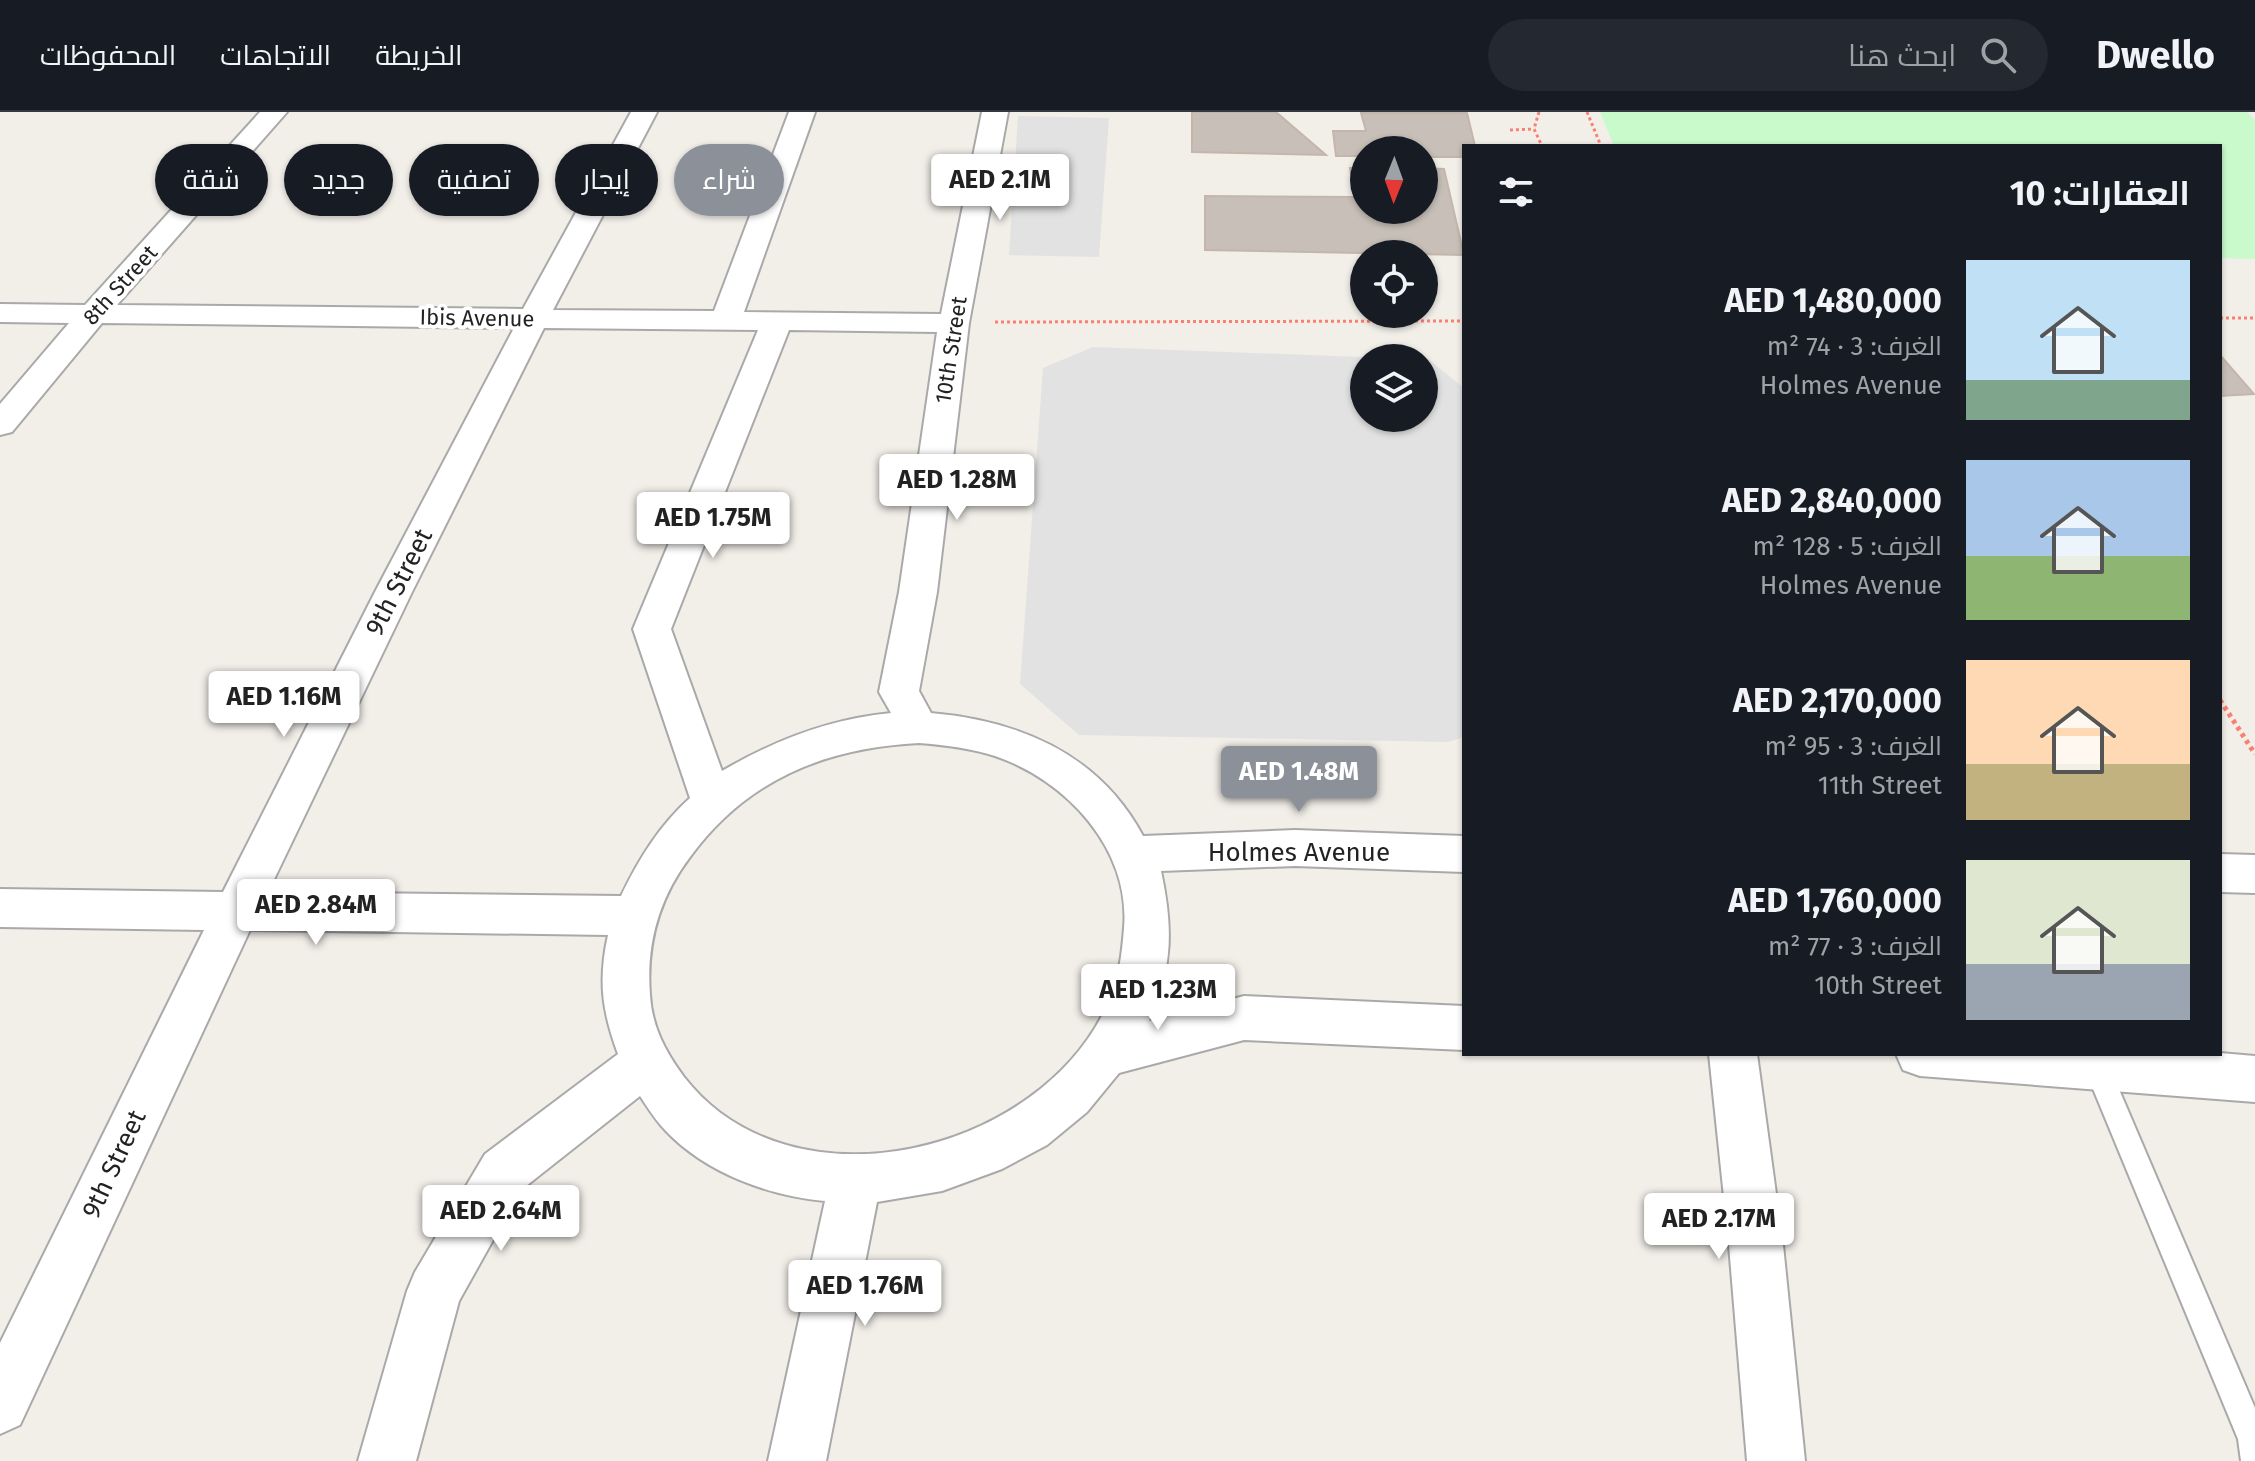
<!DOCTYPE html>
<html lang="ar">
<meta charset="utf-8">
<style>
:root{--surface:#171b24;--page:#242831;--text:#f1f3f6;--muted:#9ea1a6;--line:#363941;--accent:#8c9099}
body{margin:0;font-family:"Fira Sans",Cairo,sans-serif;background:var(--page);color:var(--text);direction:rtl;height:100vh;display:flex;flex-direction:column;font-size:30px;white-space:nowrap}
*{box-sizing:border-box;margin:0}
p{font-size:26px;color:var(--muted)}
.icon{flex:none;width:44px;height:44px;fill:none;stroke:currentColor;stroke-width:2;stroke-linecap:round;stroke-linejoin:round}
.map{position:relative;flex:1;overflow:hidden;direction:ltr}
.sheet{position:absolute;left:1462px;top:32px;width:760px;height:912px;display:flex;flex-direction:column;background:var(--surface);border-radius:0px;box-shadow:0 2px 6px #0004;direction:rtl}
.sheet>*{flex:none}
.top-card{position:absolute;left:24px;top:32px;width:760px;height:72px;direction:rtl;display:flex;gap:16px}
.needle{width:52px;rotate:181deg}
.fabs{position:absolute;left:1350px;top:24px;display:grid;gap:16px}
.fabs a{display:grid;place-items:center;width:88px;height:88px;border-radius:50%;background:var(--surface);box-shadow:0 2px 6px #0004;font-size:40px}
.price{position:absolute;translate:-50% -68px;padding:0 18px;border-radius:8px;background:#fff;color:#222;font-size:26px;line-height:52px;filter:drop-shadow(0 2px 4px #0008)}
.price::after{content:'';position:absolute;left:50%;top:48px;width:24px;height:18px;margin-left:-12px;background:inherit;clip-path:polygon(0 0,100% 0,50% 100%)}
.price.on{background:var(--accent);color:#fff}
ul{padding:0;list-style:none}
li{display:flex;align-items:center;gap:24px;height:200px;padding:0 32px}
li span{display:grid;place-items:center;flex:none;width:224px;height:160px;border-radius:0px;color:#555}
li>.icon{margin-inline-start:auto}
span .icon{width:96px;height:96px;fill:#fffc;stroke-width:1}
li b{font-size:34px}
h2{display:flex;justify-content:space-between;align-items:center;height:96px;padding:0 32px;font-size:34px}
.tag{padding:0 28px;border-radius:36px;background:var(--surface);box-shadow:0 2px 6px #0004;font-size:28px;line-height:72px}
.tag.on{background:var(--accent);color:#fff}
header{display:flex;align-items:center;gap:48px;box-sizing:border-box;height:112px;padding:0 40px;background:var(--surface);border-bottom:2px solid var(--line)}
header strong{font-size:38px}
nav{display:flex;gap:44px;margin-inline-start:auto;font-size:28px}
.search{width:560px;height:72px;background:var(--page);display:flex;align-items:center;gap:20px;box-sizing:border-box;padding:0 28px;border-radius:44px;color:var(--muted);font-size:30px}
.map>svg:first-child{display:block}
.park{fill:#c8facc}
.parking{fill:#e2e2e2}
.building{fill:#c7bfb8;stroke:#c4b6ab;stroke-width:2}
.lines{fill:none;stroke-linecap:round;stroke-linejoin:round}
.service-casing{stroke:#a9a9a9;stroke-width:4}
.minor-casing{stroke:#a9a9a9;stroke-width:4}
.path-far1{stroke:#fa8072;stroke-width:3;stroke-dasharray:3 3;stroke-linecap:butt}
.path{stroke:#fa8072;stroke-width:5;stroke-dasharray:4 4;stroke-linecap:butt}
.service{fill:#fff;fill-rule:evenodd}
.minor{fill:#fff;fill-rule:evenodd}
.labels{text-anchor:middle;dominant-baseline:central;stroke-width:8;stroke-linejoin:round;paint-order:stroke}
.far-street-label{font-size:22px;fill:#222;stroke:#fff}
.street-label{font-size:26px;fill:#222;stroke:#fff}
</style>
<header>
<strong>Dwello</strong>
<div class="search"><svg class="icon" aria-label="search" viewBox="0 0 24 24"><circle cx="10" cy="10" r="6"/><path d="M15 15l6 6"/></svg>ابحث هنا</div>
<nav><a>الخريطة</a><a>الاتجاهات</a><a>المحفوظات</a></nav>
</header>
<div class="map">
<svg width="2255" height="1349" viewBox="0 0 2255 1349">
<rect width="100%" height="100%" fill="#f2efe9"/>
<polygon class="park" points="1600,0 2247,0 2255,8 2255,147 2220,146 2220,34 1614,34"/>
<g class="parking">
<polygon points="1018,4 1109,6 1099,145 1009,143"/>
<polygon points="1093,235 1388,246 1364,246 1364,306 1424,306 1424,247 1428,247 1464,276 1464,625 1448,630 1079,623 1020,572 1043,256"/>
</g>
<g class="building">
<polygon points="1192,0 1276,0 1326,43 1192,40"/>
<polygon points="1361,1 1467,1 1475,34 1464,34 1464,45 1424,45 1424,38 1364,38 1364,44 1336,44 1333,19 1366,19"/>
<polygon points="1350,56 1364,56 1364,98 1424,98 1424,56 1444,57 1464,143 1205,138 1205,84 1355,85"/>
<polygon points="2220,243 2254,282 2220,284"/>
</g>
<g class="lines">
<defs>
<polygon id="service" points="2097,943 2106,947 2255,1296 2255,1349 2241,1349 2238,1327 2084,955 2088,947"/>
<g id="minor">
<path d="M260,0H287L117,193L523,197L631,0H657L553,198L714,199L789,0H815L744,200L941,202L982,0H1008L969,211L937,480L919,579L931,601C1021,609 1099,642 1143,724L1295,718L1464,724V760L1295,754L1161,759C1173,815 1173,856 1149,909L1244,884L1464,894V938L1244,928L1119,961L1087,1000L1047,1033L1002,1057L942,1079L877,1090L826,1349H768L825,1089C769,1084 706,1061 666,1019C656,1009 648,996 640,984L521,1078L459,1189L416,1349H358L407,1179L415,1160L485,1042L618,942C602,899 598,868 608,823L250,818L20,1313L0,1322V1231L204,818L0,815V777L223,780L375,480L514,216L102,211L12,320L0,323V292L69,211L0,210V192L85,193ZM544,216L758,218L633,517L690,686C659,714 639,747 621,784L268,780L412,480ZM789,218L937,220L899,480L879,580L891,601C829,607 775,628 722,659L671,517ZM919,631C945,633 970,636 995,644C1066,668 1131,737 1124,816C1122,842 1119,867 1108,891C1042,1042 791,1103 684,965C665,939 652,915 650,883C646,831 659,786 690,745C747,667 825,636 919,631Z"/>
<polygon points="2220,742 2255,743 2255,781 2220,780"/>
<polygon points="2220,941 2255,944 2255,990 1920,964 1903,958 1896,942"/>
<polygon points="1709,942 1757,942 1783,1133 1805,1349 1747,1349 1729,1133"/>
</g>
</defs>
<use href="#service" class="service-casing"/>
<use href="#minor" class="minor-casing"/>
<g class="path-far1">
<polyline points="1539,0 1534,17 1542,34"/>
<polyline points="1587,0 1601,34"/>
<polyline points="1510,18 1534,17"/>
<polyline points="2220,206 2255,206"/>
<polyline points="995,210 1464,209"/>
</g>
<polyline class="path" points="2220,588 2255,642"/>
<use href="#service" class="service"/>
<use href="#minor" class="minor"/>
</g>
<g class="labels">
<g class="far-street-label">
<text transform="translate(120 173) rotate(-48)">8th Street</text>
<text transform="translate(477 206) rotate(1)">Ibis Avenue</text>
<text transform="translate(951 238) rotate(-81)">10th Street</text>
</g>
<g class="street-label">
<text transform="translate(399 470) rotate(-63)">9th Street</text>
<text x="1299" y="740">Holmes Avenue</text>
<text transform="translate(114 1052) rotate(-65)">9th Street</text>
</g>
</g>
</svg>
<div class="fabs">
<a><svg class="needle" viewBox="-14 -14 28 28"><path d="M0-13l5 13h-10z" fill="#e53935"/><path d="M0 13l5-13h-10z" fill="#9ea1a6"/></svg></a>
<a><svg class="icon" aria-label="locate" viewBox="0 0 24 24"><circle cx="12" cy="12" r="6"/><path d="M12 2v4M12 18v4M2 12h4M18 12h4"/></svg></a>
<a><svg class="icon" aria-label="layers" viewBox="0 0 24 24"><path d="M12 4l9 5-9 5-9-5zM3 14l9 5 9-5"/></svg></a>
</div>
<b class="price" style="left:1000px;top:110px">AED 2.1M</b>
<b class="price" style="left:957px;top:410px">AED 1.28M</b>
<b class="price" style="left:713px;top:448px">AED 1.75M</b>
<b class="price" style="left:284px;top:627px">AED 1.16M</b>
<b class="price on" style="left:1299px;top:702px">AED 1.48M</b>
<b class="price" style="left:316px;top:835px">AED 2.84M</b>
<b class="price" style="left:1158px;top:920px">AED 1.23M</b>
<b class="price" style="left:501px;top:1141px">AED 2.64M</b>
<b class="price" style="left:1719px;top:1149px">AED 2.17M</b>
<b class="price" style="left:865px;top:1216px">AED 1.76M</b>
<div class="top-card">
<a class="tag on">شراء</a>
<a class="tag">إيجار</a>
<a class="tag">تصفية</a>
<a class="tag">جديد</a>
<a class="tag">شقة</a>
</div>
<section class="sheet">
<h2>العقارات: 10<svg class="icon" aria-label="filters" viewBox="0 0 24 24"><path d="M4 7h16M4 17h16"/><circle cx="9" cy="7" r="2"/><circle cx="15" cy="17" r="2"/></svg></h2>
<ul>
<li><span style="background:linear-gradient(#bfe0f5 75%,#7fa58c 0)"><svg class="icon" aria-label="home" viewBox="0 0 24 24"><path d="M3 11l9-7 9 7M6 9v11h12V9"/></svg></span><div><b>AED 1,480,000</b><p>الغرف: 3 · 74 m²</p><p>Holmes Avenue</p></div></li>
<li><span style="background:linear-gradient(#a9c7e8 60%,#8fb573 0)"><svg class="icon" aria-label="home" viewBox="0 0 24 24"><path d="M3 11l9-7 9 7M6 9v11h12V9"/></svg></span><div><b>AED 2,840,000</b><p>الغرف: 5 · 128 m²</p><p>Holmes Avenue</p></div></li>
<li><span style="background:linear-gradient(#ffd9b3 65%,#c2b280 0)"><svg class="icon" aria-label="home" viewBox="0 0 24 24"><path d="M3 11l9-7 9 7M6 9v11h12V9"/></svg></span><div><b>AED 2,170,000</b><p>الغرف: 3 · 95 m²</p><p>11th Street</p></div></li>
<li><span style="background:linear-gradient(#dfe7d0 65%,#9aa5b1 0)"><svg class="icon" aria-label="home" viewBox="0 0 24 24"><path d="M3 11l9-7 9 7M6 9v11h12V9"/></svg></span><div><b>AED 1,760,000</b><p>الغرف: 3 · 77 m²</p><p>10th Street</p></div></li>
</ul>
</section>
</div>
